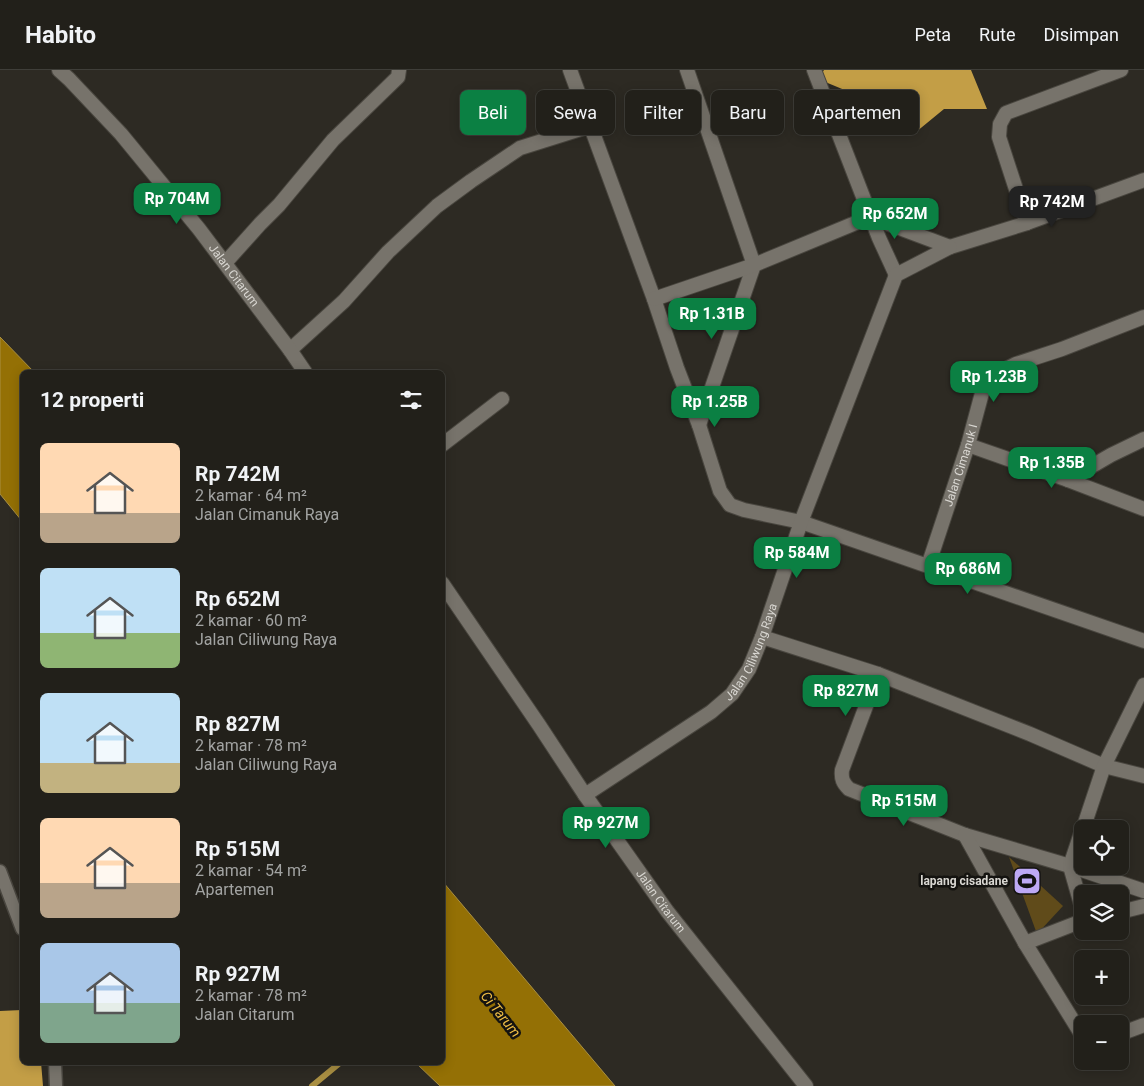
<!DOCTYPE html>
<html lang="id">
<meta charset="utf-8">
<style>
:root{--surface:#22201a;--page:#2a2823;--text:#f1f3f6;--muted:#a2a3a2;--line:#3f3e39;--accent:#0b8043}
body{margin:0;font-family:Roboto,sans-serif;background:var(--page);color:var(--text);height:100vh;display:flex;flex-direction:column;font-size:19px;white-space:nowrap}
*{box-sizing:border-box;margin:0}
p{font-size:16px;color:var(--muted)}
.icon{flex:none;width:28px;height:28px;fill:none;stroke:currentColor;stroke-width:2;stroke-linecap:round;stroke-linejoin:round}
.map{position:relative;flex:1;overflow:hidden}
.drawer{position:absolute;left:20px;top:300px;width:425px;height:695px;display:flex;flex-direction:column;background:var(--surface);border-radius:8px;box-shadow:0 2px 12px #0003,0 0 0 1px var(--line)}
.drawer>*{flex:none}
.banner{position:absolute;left:460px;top:20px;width:475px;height:45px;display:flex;gap:10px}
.tools{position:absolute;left:1074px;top:750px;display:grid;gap:10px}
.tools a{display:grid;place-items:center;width:55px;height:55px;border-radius:8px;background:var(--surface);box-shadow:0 2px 12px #0003,0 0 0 1px var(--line);font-size:25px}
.price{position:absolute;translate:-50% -42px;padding:0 11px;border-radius:10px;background:var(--accent);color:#fff;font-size:16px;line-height:32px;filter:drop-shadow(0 1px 2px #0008)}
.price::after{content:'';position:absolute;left:50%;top:30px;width:15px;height:11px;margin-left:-8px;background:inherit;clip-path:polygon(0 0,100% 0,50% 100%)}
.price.selected{background:#222;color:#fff}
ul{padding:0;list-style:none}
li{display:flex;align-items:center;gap:15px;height:125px;padding:0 20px}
li span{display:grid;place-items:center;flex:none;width:140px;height:100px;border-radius:8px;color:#555}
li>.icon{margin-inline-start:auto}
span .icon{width:60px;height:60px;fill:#fffc;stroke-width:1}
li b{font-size:21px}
h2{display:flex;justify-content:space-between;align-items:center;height:60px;padding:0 20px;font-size:21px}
.tag{padding:0 18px;border-radius:8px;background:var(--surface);box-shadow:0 2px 12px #0003,0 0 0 1px var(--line);font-size:18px;line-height:45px}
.tag.selected{background:var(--accent);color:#fff}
header{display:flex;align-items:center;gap:30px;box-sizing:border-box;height:70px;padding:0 25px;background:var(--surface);border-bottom:1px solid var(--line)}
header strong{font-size:24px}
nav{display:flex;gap:28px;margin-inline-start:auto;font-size:18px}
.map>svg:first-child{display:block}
.green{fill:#604b1a}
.water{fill:#947005;stroke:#a98f42}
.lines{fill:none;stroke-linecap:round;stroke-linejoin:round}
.stream{stroke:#a98f42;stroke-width:6}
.building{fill:#c39e46}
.service-casing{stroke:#49463f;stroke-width:15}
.minor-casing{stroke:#49463f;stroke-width:16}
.tertiary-casing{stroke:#49463f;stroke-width:16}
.service{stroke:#77736b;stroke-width:12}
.minor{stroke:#77736b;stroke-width:14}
.tertiary{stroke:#77736b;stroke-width:14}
.labels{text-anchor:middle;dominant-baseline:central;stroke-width:5;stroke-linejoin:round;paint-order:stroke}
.street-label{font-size:12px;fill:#d9d7d2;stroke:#141310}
.poi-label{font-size:12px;font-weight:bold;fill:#d9d7d2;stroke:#141310;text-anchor:end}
.water-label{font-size:14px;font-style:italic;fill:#eebd45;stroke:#141310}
</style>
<header>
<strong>Habito</strong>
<nav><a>Peta</a><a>Rute</a><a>Disimpan</a></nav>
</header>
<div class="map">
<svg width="1144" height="1016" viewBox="0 0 1144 1016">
<rect width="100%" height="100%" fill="#2d2a23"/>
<polygon class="green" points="1009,787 1063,836 1037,864"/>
<g class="water">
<polygon points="0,267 34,302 22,302 22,451 0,424"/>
<polygon points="443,812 615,1016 440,1016 416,993 442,992"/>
</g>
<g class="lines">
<polyline class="stream" points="312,1016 341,992"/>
</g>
<g class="building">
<polygon points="824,0 971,0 987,39 944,39 916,62 876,33 818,9"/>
<polygon points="22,940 22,992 41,992 43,1016 0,1016 0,941"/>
</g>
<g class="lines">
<defs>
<g id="service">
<polyline points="0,801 22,859"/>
<polyline points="55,992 56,1016"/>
</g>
<g id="minor">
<polyline points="570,0 654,229 677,298 699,355 720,421 730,435 744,440 801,452 1144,571"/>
<polyline points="687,0 754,195 699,355"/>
<polyline points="814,0 879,168 896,205"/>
<polyline points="1027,153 999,67 1000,54 1006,43 1121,0"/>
<polyline points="950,177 1027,153 1144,110"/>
<polyline points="225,193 260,154 279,135 333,70 398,7 399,0"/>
<polyline points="654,229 754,195 870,147"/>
<polyline points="290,280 344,231 388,182 437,136 471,111 520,78 590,56"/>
<polyline points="442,375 502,329"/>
<polyline points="968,375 1068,410 1144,439"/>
<polyline points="1068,410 1111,385 1144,369"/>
<path id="s1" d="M928,496L968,375L982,323L992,306L1016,294L1062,279L1144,247"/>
<polyline points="762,567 878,604 1030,664 1104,696 1144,706"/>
<path d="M878,604L842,700C841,709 843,713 849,719L965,765L1070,796L1144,821"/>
<path id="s2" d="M585,725L711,642L732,624L749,599L762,567L801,452L896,205L950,177L870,147"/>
<polyline points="1083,759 1104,696 1144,615"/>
<polyline points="1082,760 1070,796 1082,838"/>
<polyline points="965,765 1025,873 1080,962 1082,964"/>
<polyline points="1120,842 1144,836"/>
<polyline points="1025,873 1082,851"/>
<polyline points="1120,964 1144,955"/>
</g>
<g id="tertiary">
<path id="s3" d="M59,0L69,9L121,64L199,159L290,280L305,302"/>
<path id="s4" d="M442,513L539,655L585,725L667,841L806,1016"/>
</g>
</defs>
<use href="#service" class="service-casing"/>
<use href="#minor" class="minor-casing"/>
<use href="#tertiary" class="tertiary-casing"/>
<use href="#service" class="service"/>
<use href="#minor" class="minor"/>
<use href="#tertiary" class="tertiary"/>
</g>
<defs>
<symbol id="stadium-square" viewBox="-11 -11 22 22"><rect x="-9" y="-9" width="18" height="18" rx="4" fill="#bda9f5" stroke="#141310"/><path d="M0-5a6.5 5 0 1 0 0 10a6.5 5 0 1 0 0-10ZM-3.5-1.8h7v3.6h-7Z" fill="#111"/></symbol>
</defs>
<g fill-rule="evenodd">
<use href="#stadium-square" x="1011" y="795" width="32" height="32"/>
</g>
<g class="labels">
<g class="street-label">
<text stroke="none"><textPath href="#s3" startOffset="270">Jalan Citarum</textPath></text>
<text stroke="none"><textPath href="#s1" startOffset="106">Jalan Cimanuk I</textPath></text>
<text stroke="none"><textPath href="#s2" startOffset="225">Jalan Ciliwung Raya</textPath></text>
<text stroke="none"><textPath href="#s4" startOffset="386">Jalan Citarum</textPath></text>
</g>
<g class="poi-label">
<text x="1008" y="811">lapang cisadane</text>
</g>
<g class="water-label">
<text transform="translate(501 944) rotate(51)">Ci Tarum</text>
</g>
</g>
</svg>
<div class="tools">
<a><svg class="icon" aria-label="locate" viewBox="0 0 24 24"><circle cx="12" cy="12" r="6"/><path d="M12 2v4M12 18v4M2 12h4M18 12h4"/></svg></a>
<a><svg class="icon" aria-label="layers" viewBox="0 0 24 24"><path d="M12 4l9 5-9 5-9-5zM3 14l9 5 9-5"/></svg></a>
<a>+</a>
<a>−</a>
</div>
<b class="price" style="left:177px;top:155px">Rp 704M</b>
<b class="price selected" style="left:1052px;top:158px">Rp 742M</b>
<b class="price" style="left:895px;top:170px">Rp 652M</b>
<b class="price" style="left:712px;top:270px">Rp 1.31B</b>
<b class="price" style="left:994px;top:333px">Rp 1.23B</b>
<b class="price" style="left:715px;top:358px">Rp 1.25B</b>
<b class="price" style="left:1052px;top:419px">Rp 1.35B</b>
<b class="price" style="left:797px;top:509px">Rp 584M</b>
<b class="price" style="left:968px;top:525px">Rp 686M</b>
<b class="price" style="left:846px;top:647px">Rp 827M</b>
<b class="price" style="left:904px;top:757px">Rp 515M</b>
<b class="price" style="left:606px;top:779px">Rp 927M</b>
<div class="banner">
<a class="tag selected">Beli</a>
<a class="tag">Sewa</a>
<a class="tag">Filter</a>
<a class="tag">Baru</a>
<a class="tag">Apartemen</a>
</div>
<section class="drawer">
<h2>12 properti<svg class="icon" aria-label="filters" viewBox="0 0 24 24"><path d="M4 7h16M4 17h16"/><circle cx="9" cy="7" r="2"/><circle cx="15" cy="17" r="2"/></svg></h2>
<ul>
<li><span style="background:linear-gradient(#ffd9b3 70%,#b9a48a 0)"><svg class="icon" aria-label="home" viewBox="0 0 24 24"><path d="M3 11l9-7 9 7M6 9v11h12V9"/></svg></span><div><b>Rp 742M</b><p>2 kamar · 64 m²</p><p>Jalan Cimanuk Raya</p></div></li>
<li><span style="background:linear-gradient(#bfe0f5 65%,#8fb573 0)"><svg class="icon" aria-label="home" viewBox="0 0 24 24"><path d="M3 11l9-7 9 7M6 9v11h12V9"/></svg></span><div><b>Rp 652M</b><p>2 kamar · 60 m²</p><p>Jalan Ciliwung Raya</p></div></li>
<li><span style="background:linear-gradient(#bfe0f5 70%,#c2b280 0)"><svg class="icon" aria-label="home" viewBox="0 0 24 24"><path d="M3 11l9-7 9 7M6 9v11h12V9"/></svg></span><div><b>Rp 827M</b><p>2 kamar · 78 m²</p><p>Jalan Ciliwung Raya</p></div></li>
<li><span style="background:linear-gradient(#ffd9b3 65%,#b9a48a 0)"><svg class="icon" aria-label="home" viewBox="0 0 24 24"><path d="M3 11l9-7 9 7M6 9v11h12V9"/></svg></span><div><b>Rp 515M</b><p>2 kamar · 54 m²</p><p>Apartemen</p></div></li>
<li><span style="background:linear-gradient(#a9c7e8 60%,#7fa58c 0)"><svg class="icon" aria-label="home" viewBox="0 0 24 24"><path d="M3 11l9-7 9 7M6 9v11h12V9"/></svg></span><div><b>Rp 927M</b><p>2 kamar · 78 m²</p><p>Jalan Citarum</p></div></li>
</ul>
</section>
</div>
